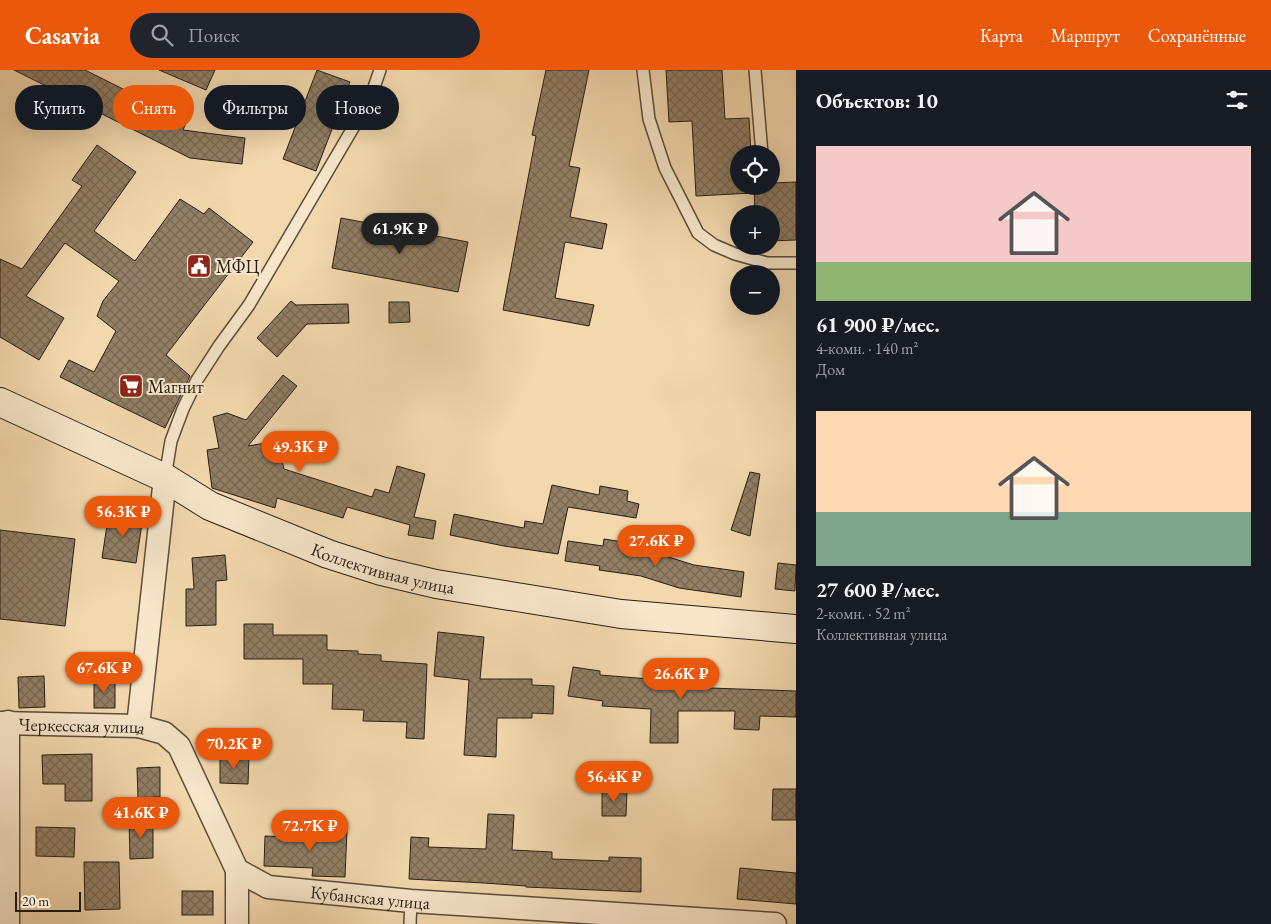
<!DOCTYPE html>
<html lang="ru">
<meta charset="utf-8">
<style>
:root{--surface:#171b24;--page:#20242c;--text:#f1f3f6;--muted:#9ea1a6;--accent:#ea580c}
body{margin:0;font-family:"EB Garamond",serif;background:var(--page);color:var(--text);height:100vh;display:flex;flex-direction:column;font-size:19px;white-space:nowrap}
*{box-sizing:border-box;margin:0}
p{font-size:16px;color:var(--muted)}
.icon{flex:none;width:28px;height:28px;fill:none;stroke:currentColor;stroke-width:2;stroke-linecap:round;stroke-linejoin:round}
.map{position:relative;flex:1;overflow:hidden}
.panel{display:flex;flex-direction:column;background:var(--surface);width:475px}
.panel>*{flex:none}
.guide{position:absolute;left:15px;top:15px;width:475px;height:45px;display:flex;gap:10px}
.fabs{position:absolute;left:730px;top:75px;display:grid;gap:10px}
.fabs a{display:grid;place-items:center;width:50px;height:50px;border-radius:50%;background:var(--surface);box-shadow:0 5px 20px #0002;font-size:25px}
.scale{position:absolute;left:15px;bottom:12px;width:66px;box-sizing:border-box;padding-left:5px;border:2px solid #281e15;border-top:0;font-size:14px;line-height:18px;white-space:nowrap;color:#281e15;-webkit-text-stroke:4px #f7e6ca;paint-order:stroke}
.price{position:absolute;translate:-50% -42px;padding:0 11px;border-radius:18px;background:var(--accent);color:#fff;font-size:16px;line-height:32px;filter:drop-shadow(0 1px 2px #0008)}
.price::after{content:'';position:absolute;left:50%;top:30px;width:15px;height:11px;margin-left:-8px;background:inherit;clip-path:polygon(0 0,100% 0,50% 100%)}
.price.on{background:#222;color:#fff}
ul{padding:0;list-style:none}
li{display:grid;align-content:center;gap:10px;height:265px;padding:0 20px}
li span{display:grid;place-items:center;height:155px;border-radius:0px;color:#555}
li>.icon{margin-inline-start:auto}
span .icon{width:90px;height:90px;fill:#fffc;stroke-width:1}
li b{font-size:21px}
h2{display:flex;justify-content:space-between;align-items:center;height:60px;padding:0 20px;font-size:21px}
.tag{padding:0 18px;border-radius:22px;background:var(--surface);box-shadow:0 5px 20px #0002;font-size:18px;line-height:45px}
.tag.on{background:var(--accent);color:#fff}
header{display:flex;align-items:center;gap:30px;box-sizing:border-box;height:70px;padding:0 25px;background:var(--accent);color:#fff}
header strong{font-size:24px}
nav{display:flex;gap:28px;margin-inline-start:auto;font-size:18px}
.search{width:350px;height:45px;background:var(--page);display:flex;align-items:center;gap:12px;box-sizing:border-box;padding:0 18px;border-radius:28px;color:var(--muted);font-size:19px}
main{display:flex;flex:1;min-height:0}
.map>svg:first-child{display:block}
.building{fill:url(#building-cross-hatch);stroke:#281e15}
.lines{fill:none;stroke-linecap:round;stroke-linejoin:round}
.lane-casing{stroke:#5b4c3b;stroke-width:14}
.street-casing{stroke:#5b4c3b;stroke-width:25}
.secondary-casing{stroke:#281e15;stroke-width:30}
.lane{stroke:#f7e6ca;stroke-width:11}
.street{stroke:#f7e6ca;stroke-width:22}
.secondary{stroke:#f7e6ca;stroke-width:28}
.labels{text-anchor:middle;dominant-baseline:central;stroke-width:4;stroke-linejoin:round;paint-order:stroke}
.poi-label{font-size:18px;fill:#281e15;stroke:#f7e6ca;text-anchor:start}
.street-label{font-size:18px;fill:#281e15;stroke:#f7e6ca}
</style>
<header>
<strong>Casavia</strong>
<div class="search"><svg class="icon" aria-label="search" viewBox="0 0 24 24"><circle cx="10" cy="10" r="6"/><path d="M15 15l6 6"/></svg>Поиск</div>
<nav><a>Карта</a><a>Маршрут</a><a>Сохранённые</a></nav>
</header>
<main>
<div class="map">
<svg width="796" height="854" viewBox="0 0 796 854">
<defs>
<pattern id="building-cross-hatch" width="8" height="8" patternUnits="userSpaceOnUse" patternTransform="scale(1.25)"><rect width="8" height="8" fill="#927f65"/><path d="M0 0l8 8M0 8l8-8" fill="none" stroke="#776752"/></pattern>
</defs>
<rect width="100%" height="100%" fill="#f3d8ae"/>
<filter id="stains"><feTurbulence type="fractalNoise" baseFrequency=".004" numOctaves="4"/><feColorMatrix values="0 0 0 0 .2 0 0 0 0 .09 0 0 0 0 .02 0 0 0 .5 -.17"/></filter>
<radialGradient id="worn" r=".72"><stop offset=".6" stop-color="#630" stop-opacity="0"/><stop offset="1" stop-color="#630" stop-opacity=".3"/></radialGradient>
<g class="building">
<polygon points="14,0 85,0 187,51 183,60 245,68 242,94 190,88"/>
<polygon points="159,0 215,0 206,20"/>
<polygon points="317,0 350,12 316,101 283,89"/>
<polygon points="546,0 589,0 569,96 580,98 570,147 607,154 602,179 565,172 555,228 594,235 589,256 503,240 536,66 532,65"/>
<polygon points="666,0 722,0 725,49 749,48 751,84 739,84 739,116 753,116 753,123 696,126 692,51 669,52"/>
<polygon points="97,75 136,102 94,161 135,191 180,129 204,144 209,138 253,172 166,285 190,306 165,358 60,307 69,290 94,302 116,261 97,246 103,231 119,211 65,173 26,226 64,248 39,290 0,267 0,189 22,199 82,116 72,110"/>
<polygon points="796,112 796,170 771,171 771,144 755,144 754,116 771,116 771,113"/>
<polygon points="341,148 468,172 458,222 332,198"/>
<polygon points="291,231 296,235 348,234 349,253 307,254 277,287 257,268"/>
<polygon points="389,232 409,232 410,252 389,253"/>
<polygon points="283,305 297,316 248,376 277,371 284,399 372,427 375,419 389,423 397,396 425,404 414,447 436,451 433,469 408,465 410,455 347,437 343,448 277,428 275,438 212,418 207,380 219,378 213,347 227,343 246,350"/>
<polygon points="750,402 760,404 750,466 731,460"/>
<polygon points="552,415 599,425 600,416 628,421 627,431 639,434 636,448 568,437 558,484 504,476 450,465 454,444 524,458 525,451 543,454"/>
<polygon points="109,442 143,447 136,493 102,488"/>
<polygon points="0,460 75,469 65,556 0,549"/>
<polygon points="604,469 630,473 630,475 694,495 744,502 741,527 679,518 641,506 599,500 600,496 565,491 568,471 603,476"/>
<polygon points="225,485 227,510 216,511 216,555 186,556 186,519 194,519 192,488"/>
<polygon points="778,493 796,495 795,521 775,519"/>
<polygon points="244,554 273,554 273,565 327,565 327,580 358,581 358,584 381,585 381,591 427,594 424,669 406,668 407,652 363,651 364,640 332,639 333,614 303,614 303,589 244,589"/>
<polygon points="438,562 484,567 480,609 532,609 532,615 554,616 553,644 532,643 532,648 497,648 496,687 464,685 469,610 434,606"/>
<polygon points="573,597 600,601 600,605 650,609 710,610 710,618 796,621 796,647 760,646 759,660 734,659 735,641 678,641 678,673 650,673 651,639 602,636 603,631 568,626"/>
<polygon points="44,606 45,637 19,638 18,607"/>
<rect x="94" y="609" width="21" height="29"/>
<polygon points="92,684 92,731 65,731 65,714 43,714 42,685"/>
<polygon points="220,686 249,686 248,714 220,713"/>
<polygon points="160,697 160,727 138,728 137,698"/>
<polygon points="773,719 796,719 796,750 772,750"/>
<polygon points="602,721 627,721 626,746 602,746"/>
<polygon points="488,744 514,745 512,780 552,782 552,789 609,791 609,787 641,788 641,822 526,817 526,816 484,813 409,809 411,767 429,768 428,777 486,779"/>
<polygon points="129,750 153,750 153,788 130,789"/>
<polygon points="36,757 75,758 74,787 36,786"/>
<polygon points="314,759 347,760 345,807 312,806 313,798 264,796 265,766 314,768"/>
<polygon points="84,792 119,792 120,839 85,840"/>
<polygon points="740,798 796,803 796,834 737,829"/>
<rect x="182" y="821" width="31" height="24"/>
</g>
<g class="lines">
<defs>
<g id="lane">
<polyline points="643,0 649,49 665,98 698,163 714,175 735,184 767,193 796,193"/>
<polyline points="755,0 762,84"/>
<polyline points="165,408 171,371 183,339 197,310 219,276 249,235 370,29 380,0"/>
<polyline points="410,854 411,831"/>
</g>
<g id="street">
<polyline points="8,652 8,854"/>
<path id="s1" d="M0,653L138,656L164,663L179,676L237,800V854"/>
<polyline points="138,656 165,408"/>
<path id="s2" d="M237,800L268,817L411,831L775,854"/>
</g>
<g id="secondary">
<path id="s3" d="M0,332L165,408L210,436L328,484L381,501L436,514L621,544L796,559"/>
</g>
</defs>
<use href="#lane" class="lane-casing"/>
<use href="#street" class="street-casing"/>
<use href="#secondary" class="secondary-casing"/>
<use href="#lane" class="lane"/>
<use href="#street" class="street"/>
<use href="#secondary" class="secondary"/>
</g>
<defs>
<symbol id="civic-square" viewBox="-11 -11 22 22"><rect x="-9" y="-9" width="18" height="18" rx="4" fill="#8f2418" stroke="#f7e6ca"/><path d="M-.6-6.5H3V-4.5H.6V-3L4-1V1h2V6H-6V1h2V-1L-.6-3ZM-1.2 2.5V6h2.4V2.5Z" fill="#fff"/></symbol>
<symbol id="supermarket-square" viewBox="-11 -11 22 22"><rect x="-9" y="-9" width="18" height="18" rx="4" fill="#8f2418" stroke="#f7e6ca"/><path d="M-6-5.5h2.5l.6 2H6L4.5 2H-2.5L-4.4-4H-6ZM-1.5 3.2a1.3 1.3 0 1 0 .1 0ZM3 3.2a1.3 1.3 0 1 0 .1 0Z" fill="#fff"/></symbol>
</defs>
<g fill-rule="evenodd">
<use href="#civic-square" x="185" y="182" width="28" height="28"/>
<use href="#supermarket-square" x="117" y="302" width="28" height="28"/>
</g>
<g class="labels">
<g class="poi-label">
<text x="216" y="196">МФЦ</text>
<text x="148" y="316">Магнит</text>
</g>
<g class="street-label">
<text stroke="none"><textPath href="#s3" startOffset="419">Коллективная улица</textPath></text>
<text stroke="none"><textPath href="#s1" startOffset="82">Черкесская улица</textPath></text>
<text stroke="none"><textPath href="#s2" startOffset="138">Кубанская улица</textPath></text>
</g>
</g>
<rect width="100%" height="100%" filter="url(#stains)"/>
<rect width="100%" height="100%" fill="url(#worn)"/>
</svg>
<div class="fabs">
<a><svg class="icon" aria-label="locate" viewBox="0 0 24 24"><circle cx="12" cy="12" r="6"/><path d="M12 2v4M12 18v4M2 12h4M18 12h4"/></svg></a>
<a>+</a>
<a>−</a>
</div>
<div class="scale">20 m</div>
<b class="price on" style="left:400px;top:185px">61.9K ₽</b>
<b class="price" style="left:300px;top:403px">49.3K ₽</b>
<b class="price" style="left:123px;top:468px">56.3K ₽</b>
<b class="price" style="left:656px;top:497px">27.6K ₽</b>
<b class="price" style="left:104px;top:624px">67.6K ₽</b>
<b class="price" style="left:681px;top:630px">26.6K ₽</b>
<b class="price" style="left:234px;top:700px">70.2K ₽</b>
<b class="price" style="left:614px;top:733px">56.4K ₽</b>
<b class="price" style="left:141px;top:769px">41.6K ₽</b>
<b class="price" style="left:310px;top:782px">72.7K ₽</b>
<div class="guide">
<a class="tag">Купить</a>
<a class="tag on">Снять</a>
<a class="tag">Фильтры</a>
<a class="tag">Новое</a>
</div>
</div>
<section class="panel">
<h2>Объектов: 10<svg class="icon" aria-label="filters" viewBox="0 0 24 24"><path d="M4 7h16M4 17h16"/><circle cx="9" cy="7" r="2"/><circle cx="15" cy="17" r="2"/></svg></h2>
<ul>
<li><span style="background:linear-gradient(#f6c9c9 75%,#8fb573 0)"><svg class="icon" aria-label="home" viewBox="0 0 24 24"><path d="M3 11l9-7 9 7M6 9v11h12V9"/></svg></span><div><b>61 900 ₽/мес.</b><p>4-комн. · 140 m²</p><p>Дом</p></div></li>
<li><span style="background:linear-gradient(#ffd9b3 65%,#7fa58c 0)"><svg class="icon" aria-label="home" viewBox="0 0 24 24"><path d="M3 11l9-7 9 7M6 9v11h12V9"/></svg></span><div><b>27 600 ₽/мес.</b><p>2-комн. · 52 m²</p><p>Коллективная улица</p></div></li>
</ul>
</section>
</main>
